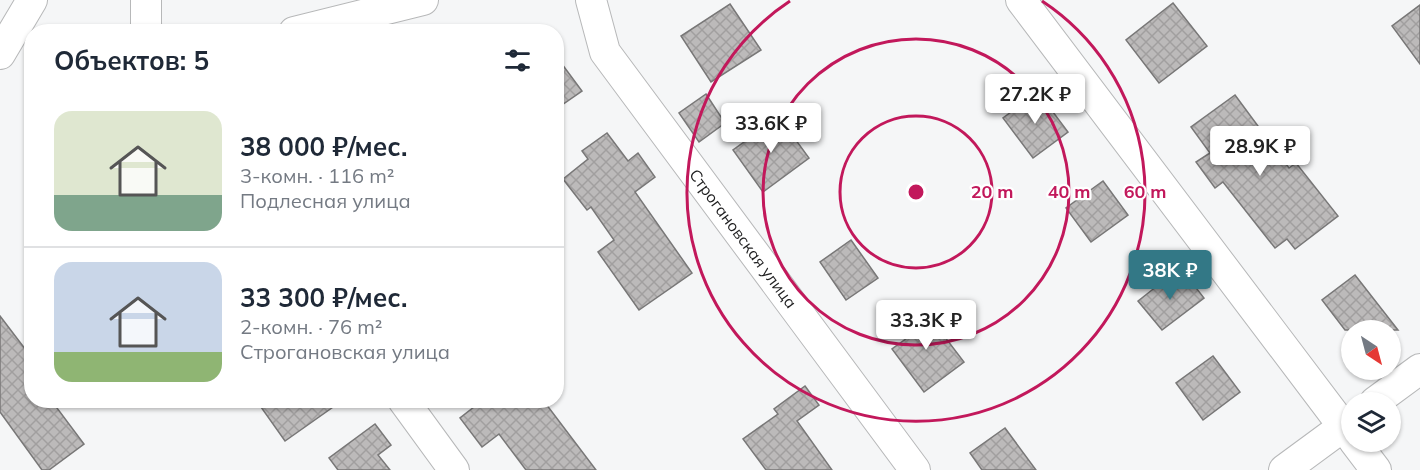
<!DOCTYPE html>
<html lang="ru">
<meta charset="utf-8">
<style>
:root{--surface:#fff;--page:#f6f6f7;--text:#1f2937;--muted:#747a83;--line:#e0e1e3;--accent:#337886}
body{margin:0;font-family:Mulish,sans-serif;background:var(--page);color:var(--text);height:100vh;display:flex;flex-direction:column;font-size:22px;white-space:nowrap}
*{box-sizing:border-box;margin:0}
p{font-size:20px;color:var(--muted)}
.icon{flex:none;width:33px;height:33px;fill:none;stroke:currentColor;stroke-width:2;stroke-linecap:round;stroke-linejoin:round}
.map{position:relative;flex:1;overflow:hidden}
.panel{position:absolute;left:24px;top:24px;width:540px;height:384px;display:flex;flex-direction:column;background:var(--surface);border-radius:24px;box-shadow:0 2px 4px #0004}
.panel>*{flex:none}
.needle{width:39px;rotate:144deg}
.controls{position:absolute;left:1341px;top:320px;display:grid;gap:12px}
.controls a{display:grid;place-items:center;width:60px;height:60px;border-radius:50%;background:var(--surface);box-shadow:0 2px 4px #0004;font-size:30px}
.price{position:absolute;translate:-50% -51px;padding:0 14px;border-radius:6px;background:#fff;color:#222;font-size:20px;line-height:39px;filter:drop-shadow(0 2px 3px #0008)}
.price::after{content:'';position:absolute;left:50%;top:36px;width:18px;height:14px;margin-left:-9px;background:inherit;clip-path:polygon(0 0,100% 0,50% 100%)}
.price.active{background:var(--accent);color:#fff}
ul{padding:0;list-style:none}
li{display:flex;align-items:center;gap:18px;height:150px;padding:0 30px}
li+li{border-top:2px solid var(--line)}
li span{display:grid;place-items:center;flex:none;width:168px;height:120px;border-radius:18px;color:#555}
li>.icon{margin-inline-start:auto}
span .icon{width:72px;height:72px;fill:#fffc;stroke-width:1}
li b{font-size:26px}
h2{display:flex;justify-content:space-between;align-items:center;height:72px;padding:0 30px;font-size:26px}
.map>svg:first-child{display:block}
.building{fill:url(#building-cross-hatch);stroke:#787777;stroke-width:1.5}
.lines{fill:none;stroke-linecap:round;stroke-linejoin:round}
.street-casing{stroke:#b7b8b9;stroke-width:32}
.street{stroke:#fff;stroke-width:30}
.ring{fill:none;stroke:#c2185b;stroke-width:3}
.labels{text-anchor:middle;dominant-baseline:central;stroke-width:4.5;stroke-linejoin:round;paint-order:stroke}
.street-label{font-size:16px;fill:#1e1e1f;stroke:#fff}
.centre{fill:#c2185b;stroke:#fff;stroke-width:3}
.ring-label{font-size:18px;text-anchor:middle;font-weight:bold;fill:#c2185b;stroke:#fff;stroke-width:4.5;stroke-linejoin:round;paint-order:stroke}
</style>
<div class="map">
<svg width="1420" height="470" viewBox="0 0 1420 470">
<defs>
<pattern id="building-cross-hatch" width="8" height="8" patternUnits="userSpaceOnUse" patternTransform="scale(1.5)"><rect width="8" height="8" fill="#bcbaba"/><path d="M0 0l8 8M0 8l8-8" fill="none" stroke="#a19f9f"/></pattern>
</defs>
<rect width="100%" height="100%" fill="#f5f6f7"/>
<g class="building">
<polygon points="1173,3 1207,46 1159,83 1126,40"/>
<polygon points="730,4 761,50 711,82 681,36"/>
<polygon points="1420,5 1420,64 1392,26"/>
<polygon points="556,56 582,91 556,109"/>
<polygon points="1038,92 1068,132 1033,158 1003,118"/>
<polygon points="706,94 725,123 699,142 679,113"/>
<polygon points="1235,95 1289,168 1296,163 1338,216 1295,249 1287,239 1275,248 1223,182 1215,188 1196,162 1210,153 1191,127"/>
<polygon points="779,117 809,158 763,192 733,150"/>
<polygon points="607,133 628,161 638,153 655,177 635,192 692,273 639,310 598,252 614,240 591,207 587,210 563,179 588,159 582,151"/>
<polygon points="1103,181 1128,215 1091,242 1066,208"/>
<polygon points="851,240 878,278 846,300 820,262"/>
<polygon points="1171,275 1181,287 1190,280 1204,298 1162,330 1138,301"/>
<polygon points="1355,275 1398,330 1345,330 1322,300"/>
<polygon points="922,307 964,362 924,392 892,349 907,338 898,325"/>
<polygon points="0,316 32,358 32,400 51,400 84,444 49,470 42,470 0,412"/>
<polygon points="1213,356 1240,392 1203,420 1176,383"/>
<polygon points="805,386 819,405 797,421 832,470 766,470 743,439 778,414 774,409"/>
<polygon points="256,400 343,400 285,441"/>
<polygon points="483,400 543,400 596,470 526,470 499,434 482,447 460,418"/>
<polygon points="375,424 391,445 378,455 390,470 338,470 329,458"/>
<polygon points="1005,428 1036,470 982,470 970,453"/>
</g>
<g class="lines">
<defs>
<g id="street">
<polyline points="146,0 146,26 148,32"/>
<path id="s1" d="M591,0L605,52L915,470"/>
<polyline points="1021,0 1352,438"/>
<polyline points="294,32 423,0"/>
<polyline points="0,54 32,0"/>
<polyline points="403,400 454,470"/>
<polyline points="1375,402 1420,369"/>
<polyline points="1354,441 1376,470"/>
<polyline points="1284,470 1352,420"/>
</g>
</defs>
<use href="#street" class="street-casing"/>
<use href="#street" class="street"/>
</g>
<g class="ring">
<circle cx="916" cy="192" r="76"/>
<circle cx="916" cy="192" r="153"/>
<path d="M1042 1A229 229 0 1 1 790 1"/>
</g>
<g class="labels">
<g class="street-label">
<text stroke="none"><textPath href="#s1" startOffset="286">Строгановская улица</textPath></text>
</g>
</g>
<circle cx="916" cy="192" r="9" class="centre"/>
<g class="ring-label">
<text x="992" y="198">20 m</text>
<text x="1069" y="198">40 m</text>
<text x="1145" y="198">60 m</text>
</g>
</svg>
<div class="controls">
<a><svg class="needle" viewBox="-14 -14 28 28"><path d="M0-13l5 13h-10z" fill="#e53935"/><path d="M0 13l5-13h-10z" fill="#747a83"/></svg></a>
<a><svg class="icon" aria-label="layers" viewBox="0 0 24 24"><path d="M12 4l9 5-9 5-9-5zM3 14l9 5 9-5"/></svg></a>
</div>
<b class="price" style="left:1035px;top:125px">27.2K ₽</b>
<b class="price" style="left:771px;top:154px">33.6K ₽</b>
<b class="price" style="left:1260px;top:177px">28.9K ₽</b>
<b class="price active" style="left:1170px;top:301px">38K ₽</b>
<b class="price" style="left:926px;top:351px">33.3K ₽</b>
<section class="panel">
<h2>Объектов: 5<svg class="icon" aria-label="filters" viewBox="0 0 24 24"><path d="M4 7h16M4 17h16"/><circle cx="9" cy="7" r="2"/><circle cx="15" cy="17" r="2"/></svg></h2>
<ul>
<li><span style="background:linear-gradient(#dfe7d0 70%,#7fa58c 0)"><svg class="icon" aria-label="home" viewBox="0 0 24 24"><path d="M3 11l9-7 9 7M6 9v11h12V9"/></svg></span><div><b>38 000 ₽/мес.</b><p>3-комн. · 116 m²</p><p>Подлесная улица</p></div></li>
<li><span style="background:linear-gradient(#c9d6e8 75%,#8fb573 0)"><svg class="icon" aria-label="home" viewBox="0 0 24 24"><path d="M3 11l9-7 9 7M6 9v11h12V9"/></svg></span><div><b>33 300 ₽/мес.</b><p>2-комн. · 76 m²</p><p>Строгановская улица</p></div></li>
</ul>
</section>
</div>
